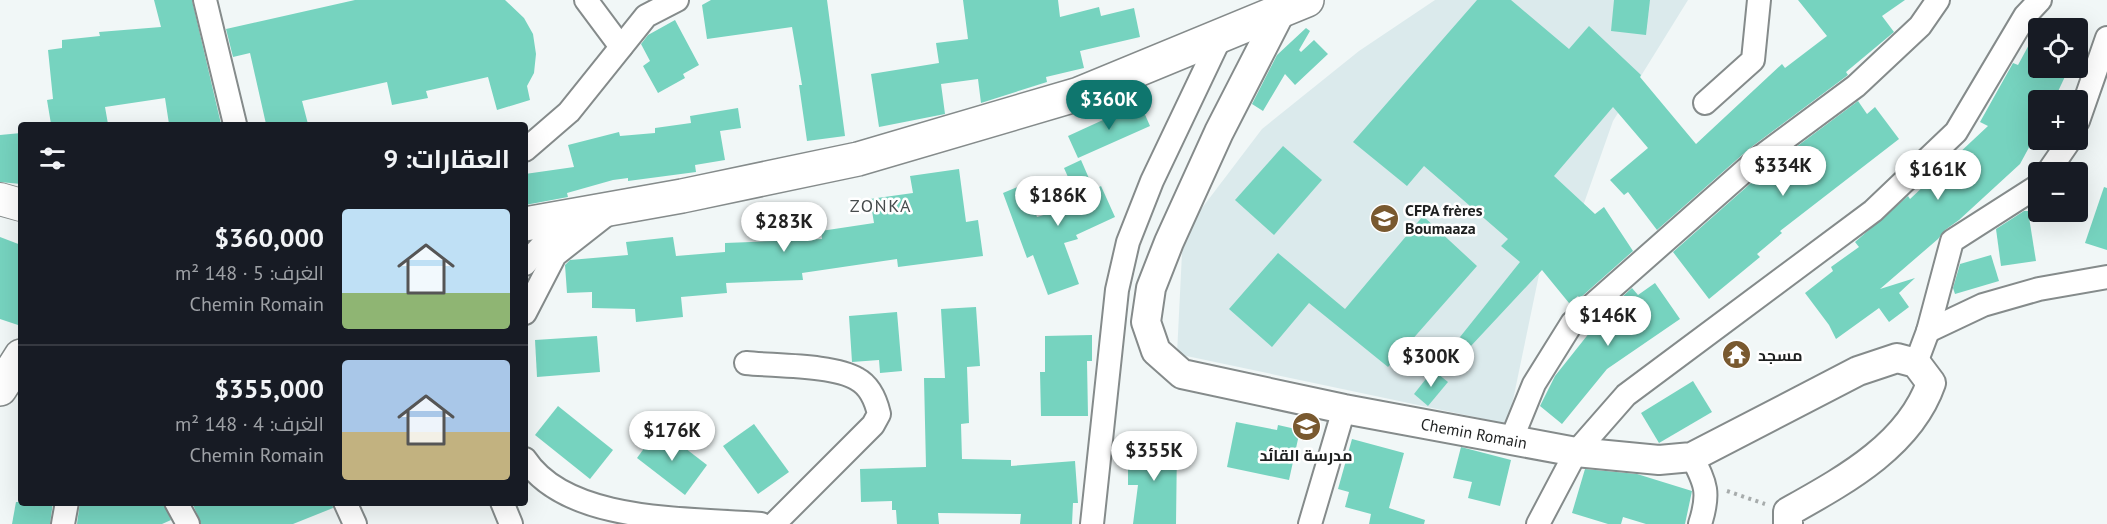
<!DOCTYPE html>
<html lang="ar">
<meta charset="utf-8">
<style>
:root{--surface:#171b24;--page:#242831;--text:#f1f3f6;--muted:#9ea1a6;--line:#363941;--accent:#0f766e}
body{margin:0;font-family:"PT Sans",Cairo,sans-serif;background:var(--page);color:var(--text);direction:rtl;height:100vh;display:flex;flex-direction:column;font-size:22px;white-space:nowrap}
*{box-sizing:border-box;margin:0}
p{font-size:20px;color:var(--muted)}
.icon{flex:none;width:33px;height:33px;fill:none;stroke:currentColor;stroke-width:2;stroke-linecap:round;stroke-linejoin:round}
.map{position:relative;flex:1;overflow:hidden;direction:ltr}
.drawer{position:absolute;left:18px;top:122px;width:510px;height:384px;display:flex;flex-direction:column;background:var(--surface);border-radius:6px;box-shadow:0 6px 24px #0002;direction:rtl}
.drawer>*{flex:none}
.tools{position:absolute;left:2028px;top:18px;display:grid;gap:12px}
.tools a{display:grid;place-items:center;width:60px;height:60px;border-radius:6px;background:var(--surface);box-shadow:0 6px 24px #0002;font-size:30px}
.price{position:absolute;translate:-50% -51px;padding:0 14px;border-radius:21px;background:#fff;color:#222;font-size:20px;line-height:39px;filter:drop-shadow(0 2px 3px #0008)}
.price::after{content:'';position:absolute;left:50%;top:36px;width:18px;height:14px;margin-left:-9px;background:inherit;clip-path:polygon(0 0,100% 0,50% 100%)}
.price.current{background:var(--accent);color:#fff}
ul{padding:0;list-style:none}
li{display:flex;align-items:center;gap:18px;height:150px;padding:0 18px}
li+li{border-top:2px solid var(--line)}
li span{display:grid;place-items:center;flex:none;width:168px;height:120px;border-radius:6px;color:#555}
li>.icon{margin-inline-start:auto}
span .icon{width:72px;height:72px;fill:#fffc;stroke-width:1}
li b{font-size:26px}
h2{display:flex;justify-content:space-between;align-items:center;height:72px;padding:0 18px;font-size:26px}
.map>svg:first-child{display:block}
.built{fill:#dbeaec}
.building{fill:#76d3bf}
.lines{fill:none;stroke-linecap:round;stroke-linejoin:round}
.minor-casing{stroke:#858b8b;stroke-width:26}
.tertiary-casing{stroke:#858b8b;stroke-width:32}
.secondary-casing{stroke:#858b8b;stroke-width:34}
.primary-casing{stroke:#858b8b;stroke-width:36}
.path{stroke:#a7acac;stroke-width:4;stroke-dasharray:3 4.5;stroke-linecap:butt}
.minor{stroke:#fff;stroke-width:22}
.tertiary{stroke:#fff;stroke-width:28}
.secondary{stroke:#fff;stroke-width:32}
.primary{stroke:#fff;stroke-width:33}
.labels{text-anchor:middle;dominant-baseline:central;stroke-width:5;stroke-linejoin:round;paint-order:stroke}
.poi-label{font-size:16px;font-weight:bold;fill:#1e2020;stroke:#fff;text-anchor:start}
.street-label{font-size:16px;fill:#1e2020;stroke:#fff}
.neighbourhood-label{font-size:18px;letter-spacing:1.5px;fill:#464b4c;stroke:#fff}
</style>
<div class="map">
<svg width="2107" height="524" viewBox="0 0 2107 524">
<rect width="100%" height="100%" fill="#f1f7f7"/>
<polygon class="built" points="1435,0 1688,0 1613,121 1583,206 1540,270 1508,424 1177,354 1183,233 1262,129 1359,51"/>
<g class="building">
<polygon points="154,0 192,0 221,124 169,124 165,98 105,107 108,124 51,124 47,100 53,99 48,50 62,48 62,40 100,36 99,32 161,27"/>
<polygon points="355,0 505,0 524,18 533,34 536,54 534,73 527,86 530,100 497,110 488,77 426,91 428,98 392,105 387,82 302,101 308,124 266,124 250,53 233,57 226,29"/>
<polygon points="711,0 827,0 845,136 807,141 799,85 802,85 792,27 707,39 702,5"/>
<polygon points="963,0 1058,0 1060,17 1099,7 1101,16 1134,8 1140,37 1080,51 1084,68 1046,77 1047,82 981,103 978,79 941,84 945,114 879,127 871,74 939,63 936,43 968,39"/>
<polygon points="1477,0 1511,0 1569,49 1589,26 1641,75 1640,77 1696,144 1782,64 1785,68 1827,36 1798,0 1905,0 1882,16 1894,32 1846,72 1848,75 1750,148 1657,230 1628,192 1624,195 1610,180 1648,148 1613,107 1554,176 1595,214 1604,207 1633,251 1580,298 1578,296 1569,303 1542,270 1470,347 1460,337 1520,262 1501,246 1508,239 1424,166 1407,186 1353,142"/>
<polygon points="1614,0 1650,0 1646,35 1611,31"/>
<polygon points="675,20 699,65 683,74 685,78 658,93 643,66 650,61 641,44 648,35"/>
<polygon points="1306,28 1310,31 1299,50 1301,52 1314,40 1328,54 1295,85 1285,74 1263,111 1252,104 1277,55"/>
<polygon points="2038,28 2038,68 2069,68 2054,100 2038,100 2038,131 2020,164 1959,220 1945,230 1938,239 1880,289 1915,278 1899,293 1909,307 1889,322 1879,308 1836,339 1829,325 1805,293 1833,271 1831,267 1859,247 1855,242 1908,196 1910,199 1988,126 1980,122 2013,63 2018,65"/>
<polygon points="1858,101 1867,114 1875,107 1899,139 1780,231 1782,233 1757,254 1760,257 1709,299 1673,252 1768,168"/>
<polygon points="1140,103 1150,126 1078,158 1068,136"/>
<polygon points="738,108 741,128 720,131 725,160 695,165 696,172 628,181 628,178 613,180 567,193 568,197 525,205 525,174 574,167 568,145 619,132 620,136 655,133 655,128 691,123 690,116"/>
<polygon points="21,133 21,184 0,182 0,135"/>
<polygon points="1283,146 1322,180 1274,235 1235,200"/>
<polygon points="1081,160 1094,190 1101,186 1115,217 1076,235 1078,239 1064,243 1079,284 1048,295 1033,255 1027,258 1003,193 1025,184 1037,217 1080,204 1064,168"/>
<polygon points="959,169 966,222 978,220 983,256 898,267 897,259 802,273 803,280 726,283 727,293 681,297 683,317 636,322 635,309 592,308 592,292 567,293 565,265 570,260 628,255 626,242 673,237 676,256 725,252 725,243 822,239 821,231 874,223 870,199 913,193 910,176"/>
<polygon points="2104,187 2107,188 2107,250 2085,243"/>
<polygon points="2024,211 2028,211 2036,261 2001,266 1996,229"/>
<polygon points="1423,216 1477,266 1388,367 1309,303 1272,347 1229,309 1278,253 1345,309"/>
<polygon points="0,237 21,245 21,326 0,319"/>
<polygon points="1991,255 1999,281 1955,294 1953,288 1960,264"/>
<polygon points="1655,283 1680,319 1607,369 1562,424 1540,406 1555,376 1590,332 1597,327 1594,322 1632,288 1638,295"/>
<polygon points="976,307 980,366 967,367 969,423 961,424 962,459 1011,460 1011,466 1075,461 1078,503 1073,503 1072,524 1020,524 1021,514 938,513 939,524 897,524 896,510 892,510 892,501 861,502 860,469 926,467 924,378 945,378 941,309"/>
<polygon points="897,312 902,371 880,373 879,360 852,362 849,316"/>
<polygon points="1092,335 1092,361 1087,361 1088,416 1041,416 1040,372 1045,372 1045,336"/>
<polygon points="597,336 600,372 537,377 535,340"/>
<polygon points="1433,370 1448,382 1428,406 1414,394"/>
<polygon points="1693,381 1712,412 1659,443 1641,413"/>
<polygon points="558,406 613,450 590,479 535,435"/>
<polygon points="1236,422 1277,430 1278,425 1300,430 1289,480 1227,467"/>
<polygon points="754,424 789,472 758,494 723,446"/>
<polygon points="659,428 707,465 685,495 637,458"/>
<polygon points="1352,439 1404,453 1389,508 1425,520 1424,524 1369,524 1371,514 1345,507 1349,492 1338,489"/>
<polygon points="1128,444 1177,444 1176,524 1133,524 1138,485 1128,485"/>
<polygon points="1461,447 1511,460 1500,506 1468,498 1472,482 1453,478"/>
<polygon points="1585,469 1637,474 1692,491 1685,524 1646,524 1623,517 1621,524 1608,524 1572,513"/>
<polygon points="16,502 53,502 50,524 12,524"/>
<polygon points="80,502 163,502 171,520 162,524 77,524"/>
<polygon points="192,502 332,502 333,508 293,524 201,524"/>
</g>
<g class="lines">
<defs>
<g id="minor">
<polyline points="205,0 235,124"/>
<polyline points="586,0 621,47"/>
<polyline points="1705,103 1753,60 1759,0"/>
<polyline points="2078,121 2107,38"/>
<polyline points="525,150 569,112 646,16 677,0"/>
<polyline points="2048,172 2070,140"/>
<polyline points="525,264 568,217"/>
<polyline points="525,313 555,255 611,211"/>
<polyline points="1928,331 1983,305 2039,289 2107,277"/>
<path d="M746,363C775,366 835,365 857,379C870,386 876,401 879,414L873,425L774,524"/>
<polyline points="1916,363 1928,331 1952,241 2038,186"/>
<polyline points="1512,438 1534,384 1572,323 1759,158 1856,86 1920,26 1938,0"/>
<path d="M1692,457C1706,484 1710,493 1700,524"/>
<path d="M525,459C568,524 690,518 761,524"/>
<polyline points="176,502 188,524"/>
<polyline points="345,502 355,524"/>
<polyline points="502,502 511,524"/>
<polyline points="63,524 67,502"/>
<polyline points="1092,524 1117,290 1128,242 1152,181 1221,36"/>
<polyline points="1310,524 1344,409"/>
<polyline points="1538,524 1576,452 1626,395 1873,211 1956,132 2025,16 2040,0"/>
</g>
<g id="tertiary">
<path id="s1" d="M1281,11L1219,132L1169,242L1151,288L1146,322L1156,351L1182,374L1344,409L1576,452L1659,460L1692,457L1858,371L1897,358L1916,363L1931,383C1909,446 1843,481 1788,512V524"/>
</g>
<polyline id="secondary" points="0,199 21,205"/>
<g id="primary">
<polyline points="525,224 682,196 858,159 1079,94 1307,0"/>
<polyline points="0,389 21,356"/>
</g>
</defs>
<use href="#minor" class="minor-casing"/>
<use href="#tertiary" class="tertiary-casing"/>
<use href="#secondary" class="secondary-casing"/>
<use href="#primary" class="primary-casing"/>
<polyline class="path" points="1727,491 1765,504"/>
<use href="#minor" class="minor"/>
<use href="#tertiary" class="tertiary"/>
<use href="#secondary" class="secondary"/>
<use href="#primary" class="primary"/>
</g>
<defs>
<symbol id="university-disc" viewBox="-11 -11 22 22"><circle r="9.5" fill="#79592f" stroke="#fff"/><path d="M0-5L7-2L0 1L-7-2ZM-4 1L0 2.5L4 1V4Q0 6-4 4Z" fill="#fff"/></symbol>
<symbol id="temple-disc" viewBox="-11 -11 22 22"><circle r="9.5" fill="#79592f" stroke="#fff"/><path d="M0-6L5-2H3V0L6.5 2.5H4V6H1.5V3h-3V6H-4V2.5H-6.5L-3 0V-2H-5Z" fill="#fff"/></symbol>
<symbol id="school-disc" viewBox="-11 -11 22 22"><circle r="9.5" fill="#79592f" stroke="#fff"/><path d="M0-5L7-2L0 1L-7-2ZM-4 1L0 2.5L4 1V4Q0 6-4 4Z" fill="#fff"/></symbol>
</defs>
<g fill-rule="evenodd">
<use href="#university-disc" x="1368" y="202" width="33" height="33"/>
<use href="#temple-disc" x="1720" y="338" width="33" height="33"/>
<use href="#school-disc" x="1290" y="410" width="33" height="33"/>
</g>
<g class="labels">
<g class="poi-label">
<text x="1405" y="210">CFPA frères<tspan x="1405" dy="18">Boumaaza</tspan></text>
<text x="1758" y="355">مسجد</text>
<text x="1306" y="455" text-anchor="middle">مدرسة القائد</text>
</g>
<g class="street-label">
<text stroke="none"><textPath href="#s1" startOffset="704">Chemin Romain</textPath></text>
</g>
<g class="neighbourhood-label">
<text x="881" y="205">ZONKA</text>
</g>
</g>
</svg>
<div class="tools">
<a><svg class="icon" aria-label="locate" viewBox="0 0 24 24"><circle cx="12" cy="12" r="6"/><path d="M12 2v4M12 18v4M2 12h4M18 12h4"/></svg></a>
<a>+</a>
<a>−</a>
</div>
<b class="price current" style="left:1109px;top:131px">$360K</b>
<b class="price" style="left:1783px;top:197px">$334K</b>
<b class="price" style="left:1938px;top:201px">$161K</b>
<b class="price" style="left:1058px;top:227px">$186K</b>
<b class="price" style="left:784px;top:253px">$283K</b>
<b class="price" style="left:1608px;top:347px">$146K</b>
<b class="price" style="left:1431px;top:388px">$300K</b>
<b class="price" style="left:672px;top:462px">$176K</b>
<b class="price" style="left:1154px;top:482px">$355K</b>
<section class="drawer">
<h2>العقارات: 9<svg class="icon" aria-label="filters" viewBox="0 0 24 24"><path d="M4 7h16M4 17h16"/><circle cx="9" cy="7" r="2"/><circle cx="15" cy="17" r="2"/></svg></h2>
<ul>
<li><span style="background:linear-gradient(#bfe0f5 70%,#8fb573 0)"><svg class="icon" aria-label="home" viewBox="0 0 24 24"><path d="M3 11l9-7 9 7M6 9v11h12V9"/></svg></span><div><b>$360,000</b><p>الغرف: 5 · 148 m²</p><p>Chemin Romain</p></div></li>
<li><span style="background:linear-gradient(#a9c7e8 60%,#c2b280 0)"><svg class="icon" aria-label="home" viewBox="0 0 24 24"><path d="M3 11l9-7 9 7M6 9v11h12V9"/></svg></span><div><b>$355,000</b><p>الغرف: 4 · 148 m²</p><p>Chemin Romain</p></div></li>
</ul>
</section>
</div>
